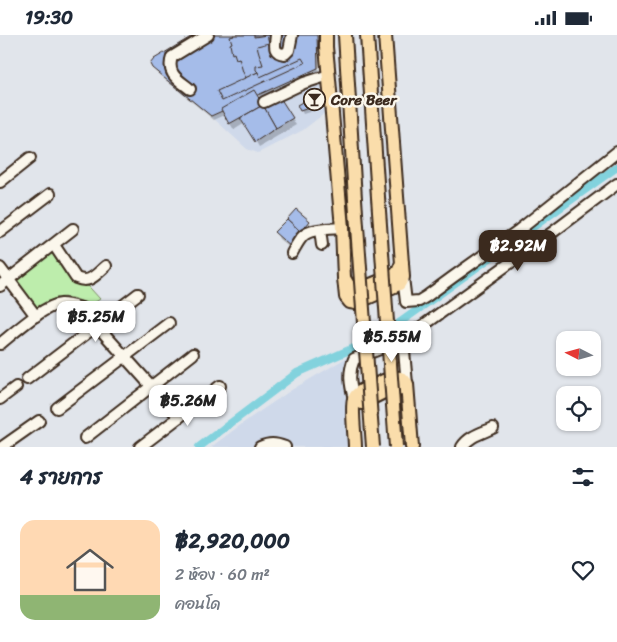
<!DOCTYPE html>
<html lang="th">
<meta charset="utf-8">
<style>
:root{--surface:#fff;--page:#f6f6f7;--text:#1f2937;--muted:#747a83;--line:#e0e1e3;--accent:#3b2a1e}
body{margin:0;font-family:Sriracha,"Playpen Sans Thai",sans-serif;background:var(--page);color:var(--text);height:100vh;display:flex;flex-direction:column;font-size:19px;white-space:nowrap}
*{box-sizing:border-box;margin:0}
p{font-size:16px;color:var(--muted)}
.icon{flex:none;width:28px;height:28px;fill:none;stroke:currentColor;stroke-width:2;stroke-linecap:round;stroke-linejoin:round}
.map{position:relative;height:412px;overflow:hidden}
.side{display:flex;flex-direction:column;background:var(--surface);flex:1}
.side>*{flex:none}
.needle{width:32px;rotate:276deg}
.fabs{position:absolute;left:556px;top:296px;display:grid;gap:10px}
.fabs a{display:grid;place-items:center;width:45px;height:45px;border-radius:10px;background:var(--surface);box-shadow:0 1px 4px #0004;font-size:25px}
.price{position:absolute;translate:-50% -42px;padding:0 11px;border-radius:10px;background:#fff;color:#222;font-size:16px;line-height:32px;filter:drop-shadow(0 1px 2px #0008)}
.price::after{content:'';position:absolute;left:50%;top:30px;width:15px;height:11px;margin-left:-8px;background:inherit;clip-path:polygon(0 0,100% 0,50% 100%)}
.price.selected{background:var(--accent);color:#fff}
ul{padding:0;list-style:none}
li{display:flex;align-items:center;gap:15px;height:125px;padding:0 20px}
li+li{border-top:1px solid var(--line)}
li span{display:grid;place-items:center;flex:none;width:140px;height:100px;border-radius:15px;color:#555}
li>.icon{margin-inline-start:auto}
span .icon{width:60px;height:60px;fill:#fffc;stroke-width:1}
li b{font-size:21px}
h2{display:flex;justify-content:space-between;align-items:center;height:60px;padding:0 20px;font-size:21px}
.status{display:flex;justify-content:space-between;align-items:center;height:35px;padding:0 25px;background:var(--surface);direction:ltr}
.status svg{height:14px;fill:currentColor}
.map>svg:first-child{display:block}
.built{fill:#cfd9ea}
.green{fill:#bdedac;stroke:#7c8c65}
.shadow{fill:#0003}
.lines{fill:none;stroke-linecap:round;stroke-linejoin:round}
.canal{stroke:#82d2dd;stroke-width:8}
.building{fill:#a5bce9;stroke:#3b2a1e}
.minor-casing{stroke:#3b2a1e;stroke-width:14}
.major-casing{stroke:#3b2a1e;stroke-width:16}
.minor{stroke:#fbf7ec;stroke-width:10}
.major{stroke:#faddab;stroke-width:12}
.major-bridge-casing{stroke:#3b2a1e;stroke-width:16;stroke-linecap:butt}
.major-bridge{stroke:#faddab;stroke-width:12}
.labels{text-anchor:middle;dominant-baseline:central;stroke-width:5;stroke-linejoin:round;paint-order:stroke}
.poi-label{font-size:15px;font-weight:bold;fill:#3b2a1e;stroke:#fbf7ec;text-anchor:start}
</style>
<div class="status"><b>19:30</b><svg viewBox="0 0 49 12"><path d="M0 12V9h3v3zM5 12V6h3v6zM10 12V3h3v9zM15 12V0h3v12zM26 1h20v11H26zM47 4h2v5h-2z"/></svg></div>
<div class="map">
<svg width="617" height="412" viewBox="0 0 617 412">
<rect width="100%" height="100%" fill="#e1e5eb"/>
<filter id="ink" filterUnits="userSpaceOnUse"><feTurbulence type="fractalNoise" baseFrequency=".02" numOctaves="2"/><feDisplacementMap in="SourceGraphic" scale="10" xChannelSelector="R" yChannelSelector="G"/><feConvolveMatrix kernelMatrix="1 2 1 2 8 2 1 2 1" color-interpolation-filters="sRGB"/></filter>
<g filter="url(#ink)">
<g class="built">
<polygon points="318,33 325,78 303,95 258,118 247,114 211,81"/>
<polygon points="348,322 354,364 357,412 211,412 250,383 293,354"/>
</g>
<path class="green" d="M54,213L100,264L91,270C66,260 61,258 37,273L14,243Z"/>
<g class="shadow">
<polygon points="197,0 318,0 319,37 261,64 257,56 255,58 263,73 279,63 296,90 259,112 245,88 234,95 225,80 214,85 156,37 152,29"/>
<polygon points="322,61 324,65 325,72 303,79 301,75"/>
<polygon points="296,176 309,187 313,193 296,218 279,204 276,197"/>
</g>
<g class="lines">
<polyline class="canal" points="199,412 297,338 381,301 617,132"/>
</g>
<g class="building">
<polygon points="194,0 317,0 318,33 211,81 152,33 150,29 154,24"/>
<polygon points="233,0 254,0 254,2 267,0 269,8 257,11 259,18 263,30 256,31 256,35 258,37 246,43 243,37 239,23 236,24 234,18 232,19 230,9 232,8 230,2 234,1"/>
<polygon points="302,23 305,28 222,66 217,56 258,37 260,42"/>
<polygon points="254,55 263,70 229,89 221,74"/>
<polygon points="323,59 323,68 300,76 297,70 311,62"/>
<polygon points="279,61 293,83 276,93 264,72"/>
<polygon points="263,70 276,93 255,107 240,83"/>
<polygon points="296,174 310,186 301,197 287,184"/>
<polygon points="287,184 301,197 292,213 274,197"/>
</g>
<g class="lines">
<defs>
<g id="minor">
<path d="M276,0C275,10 272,18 285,19L289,15L292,0"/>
<path d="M190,54C179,45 166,39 172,22L208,0"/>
<polyline points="264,67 304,48 329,40"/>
<polyline points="0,147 30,123"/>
<polyline points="320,195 322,210"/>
<polyline points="0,197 50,159"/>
<path d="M54,210L76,243C90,249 95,240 106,231"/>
<path d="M292,218C295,213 298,206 303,201C310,193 332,194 342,193"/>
<polyline points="0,233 36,281"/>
<polyline points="403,242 406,267 419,266 427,261 453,242 519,195 617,117"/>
<polyline points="0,251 73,194"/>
<polyline points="403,305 407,349"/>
<path d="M0,309C14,298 44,270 61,269C67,269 74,271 81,273L179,382"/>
<polyline points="27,344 138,259"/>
<polyline points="0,364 16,352"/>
<path d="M354,364C350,349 348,338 354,324L403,305L553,197L617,149"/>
<polyline points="57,373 169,288"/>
<polyline points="85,403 193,319"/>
<polyline points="2,412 39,386"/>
<polyline points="140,412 220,351"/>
<path d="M260,412C269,408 275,408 285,412"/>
<path d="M462,412C469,401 482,398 493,393"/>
</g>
<g id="major">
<polyline points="326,0 326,12 328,33 342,193 344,243 346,262 350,267 356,268 399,249 403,242 385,0"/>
<polyline points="345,0 355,164"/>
<polyline points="367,0 378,162"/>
<polyline points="344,243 350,253 353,256 356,256 395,240 398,237 402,228"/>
<polyline points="362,368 388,355 401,353"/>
<path d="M355,412C355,402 351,372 354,364C357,356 370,352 377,349C386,345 394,340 403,344L407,349L412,412"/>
</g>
</defs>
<use href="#minor" class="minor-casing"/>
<use href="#major" class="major-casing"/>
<use href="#minor" class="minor"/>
<use href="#major" class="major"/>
<defs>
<g id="major-bridge">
<polyline points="378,162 396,412"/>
<polyline points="355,164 373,412"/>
</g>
</defs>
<use href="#major-bridge" class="major-bridge-casing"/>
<use href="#major-bridge" class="major-bridge"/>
</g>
</g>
<defs>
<symbol id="bar-ring" viewBox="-11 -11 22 22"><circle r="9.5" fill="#fbf7ec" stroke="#3b2a1e" stroke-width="1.5"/><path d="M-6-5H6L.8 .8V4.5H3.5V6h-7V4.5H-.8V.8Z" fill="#3b2a1e"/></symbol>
</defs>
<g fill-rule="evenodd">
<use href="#bar-ring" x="302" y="52" width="25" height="25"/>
</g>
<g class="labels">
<g class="poi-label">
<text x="331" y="65">Core Beer</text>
</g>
</g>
</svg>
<div class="fabs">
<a><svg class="needle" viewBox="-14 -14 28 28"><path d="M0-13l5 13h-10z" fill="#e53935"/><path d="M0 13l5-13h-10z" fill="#747a83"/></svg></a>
<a><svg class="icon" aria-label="locate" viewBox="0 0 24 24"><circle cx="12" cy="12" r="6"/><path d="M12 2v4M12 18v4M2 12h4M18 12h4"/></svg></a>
</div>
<b class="price selected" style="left:518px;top:237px">฿2.92M</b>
<b class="price" style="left:96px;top:308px">฿5.25M</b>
<b class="price" style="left:392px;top:328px">฿5.55M</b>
<b class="price" style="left:188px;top:392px">฿5.26M</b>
</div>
<section class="side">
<h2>4 รายการ<svg class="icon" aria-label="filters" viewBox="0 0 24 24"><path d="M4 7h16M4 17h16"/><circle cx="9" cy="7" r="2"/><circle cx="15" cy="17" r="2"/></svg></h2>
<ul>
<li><span style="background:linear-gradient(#ffd9b3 75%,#8fb573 0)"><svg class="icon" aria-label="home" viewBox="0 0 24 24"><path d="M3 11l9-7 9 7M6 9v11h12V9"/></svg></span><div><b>฿2,920,000</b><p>2 ห้อง · 60 m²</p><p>คอนโด</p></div><svg class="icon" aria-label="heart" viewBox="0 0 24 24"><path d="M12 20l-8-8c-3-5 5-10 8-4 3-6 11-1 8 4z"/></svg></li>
</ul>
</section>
